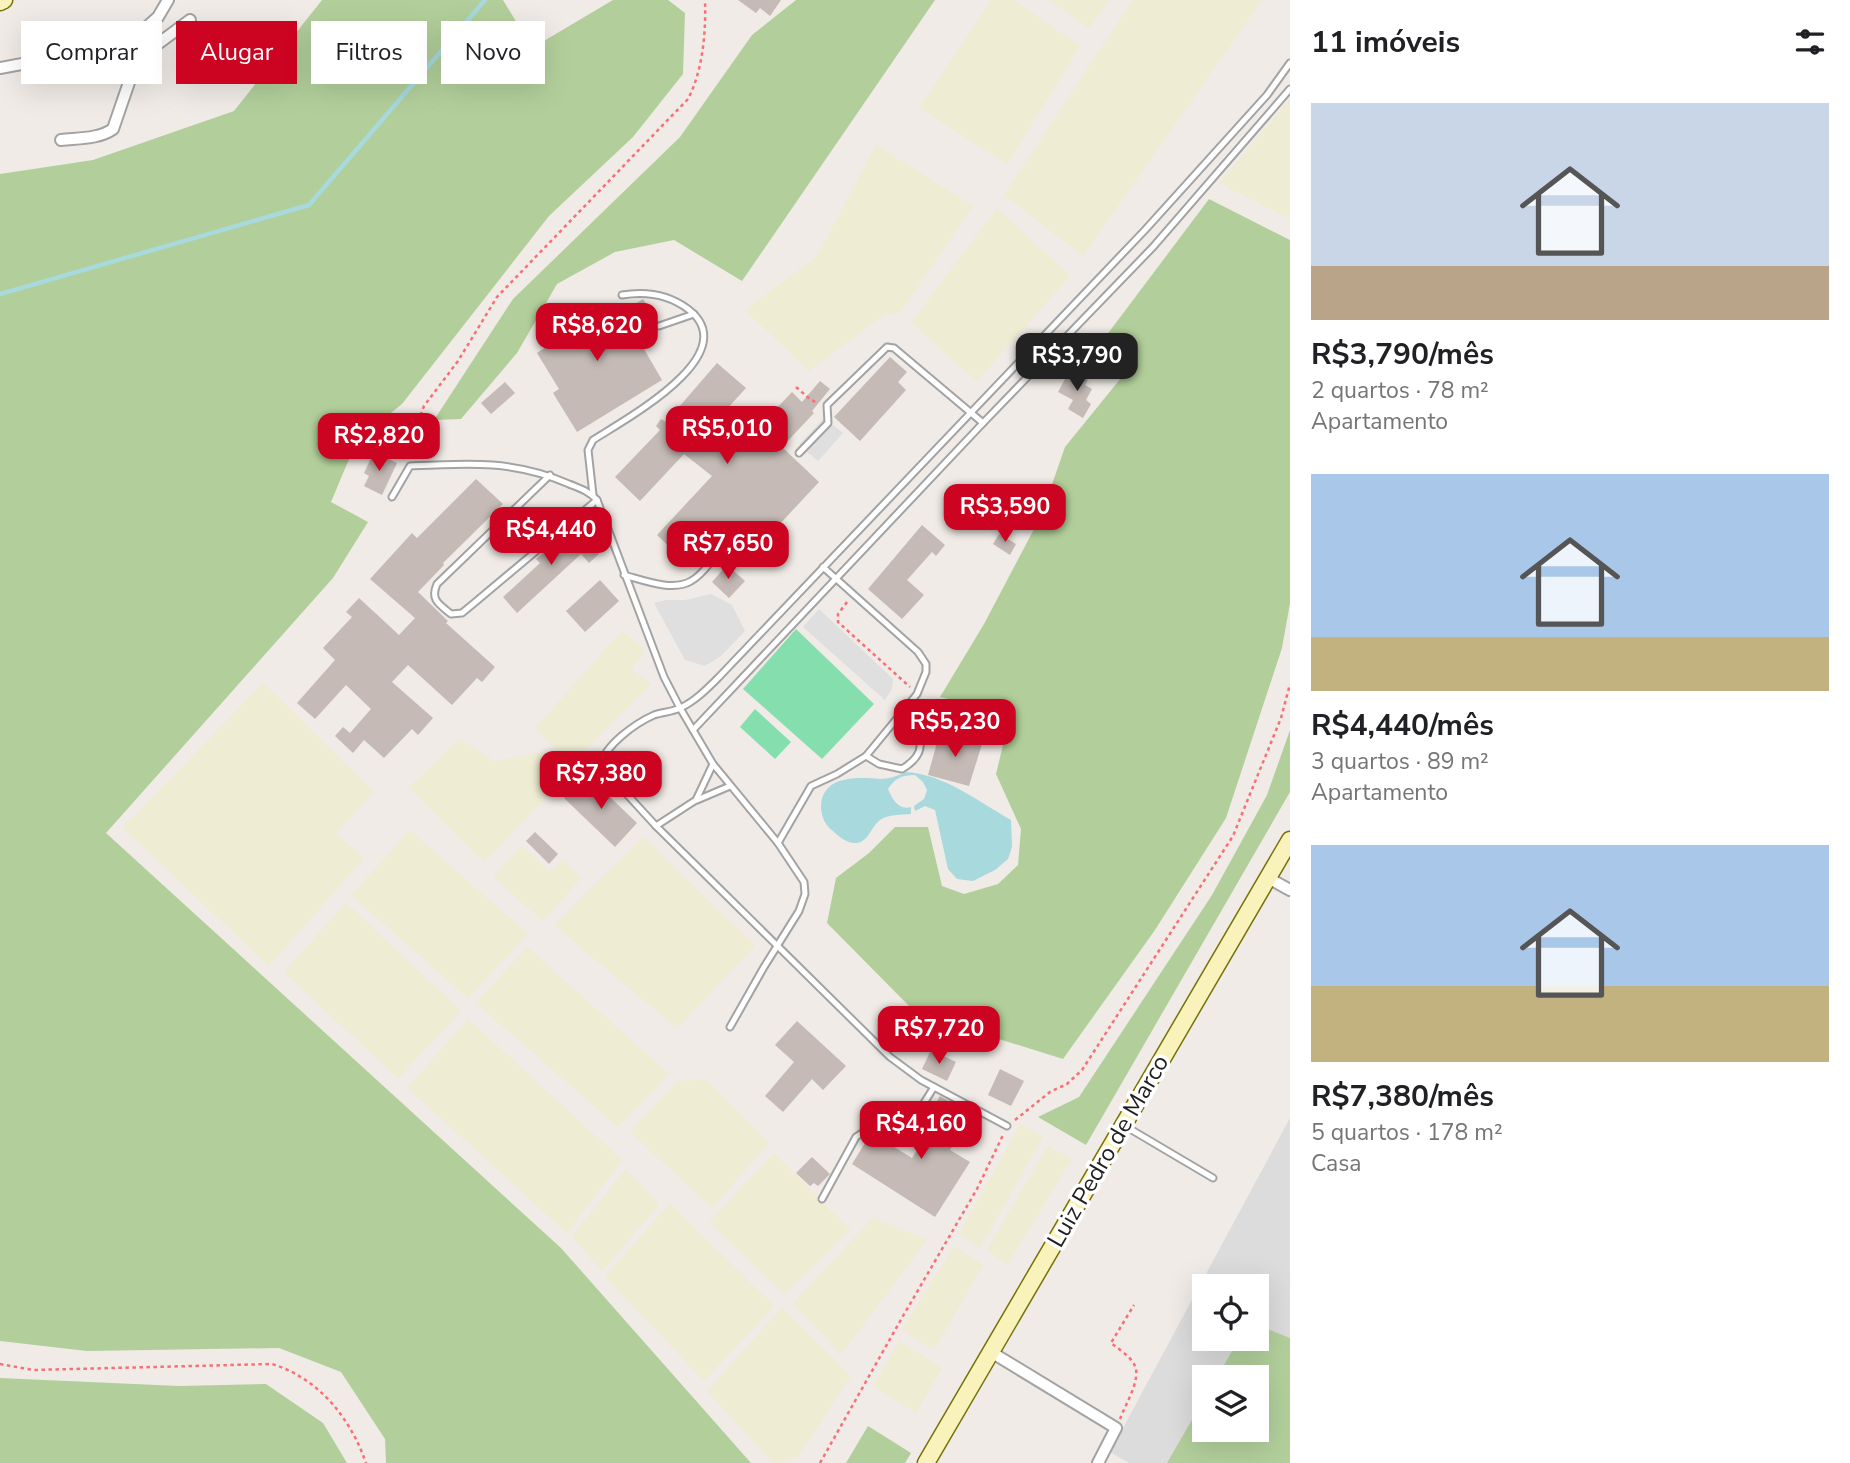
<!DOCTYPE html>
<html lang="pt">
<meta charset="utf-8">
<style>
:root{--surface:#fff;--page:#f2f2f2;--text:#202124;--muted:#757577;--accent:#cc0321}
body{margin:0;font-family:"Nunito Sans",sans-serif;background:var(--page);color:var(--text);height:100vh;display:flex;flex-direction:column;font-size:26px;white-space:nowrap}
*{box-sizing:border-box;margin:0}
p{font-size:23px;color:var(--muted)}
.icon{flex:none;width:38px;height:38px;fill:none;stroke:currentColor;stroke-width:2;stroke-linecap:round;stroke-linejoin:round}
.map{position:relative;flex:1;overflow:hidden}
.panel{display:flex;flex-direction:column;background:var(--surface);width:560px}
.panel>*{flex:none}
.guide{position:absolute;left:21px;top:21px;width:665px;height:63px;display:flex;gap:14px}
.fabs{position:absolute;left:1192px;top:1274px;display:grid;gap:14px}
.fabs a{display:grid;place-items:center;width:77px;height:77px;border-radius:0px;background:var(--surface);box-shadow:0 7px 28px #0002;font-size:35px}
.price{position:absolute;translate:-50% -60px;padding:0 16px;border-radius:14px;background:var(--accent);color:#fff;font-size:23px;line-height:46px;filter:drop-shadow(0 2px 4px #0008)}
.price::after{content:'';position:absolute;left:50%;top:42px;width:21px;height:16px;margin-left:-10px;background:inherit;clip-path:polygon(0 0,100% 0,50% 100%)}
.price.active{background:#222;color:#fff}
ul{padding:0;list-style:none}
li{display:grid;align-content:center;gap:14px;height:371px;padding:0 21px}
li span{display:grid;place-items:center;height:217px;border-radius:0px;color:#555}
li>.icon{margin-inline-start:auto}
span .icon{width:126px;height:126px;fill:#fffc;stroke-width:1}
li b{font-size:30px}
h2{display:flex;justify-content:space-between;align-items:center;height:84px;padding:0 21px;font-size:30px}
.pill{padding:0 24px;border-radius:0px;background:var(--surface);box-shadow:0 7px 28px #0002;font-size:24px;line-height:63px}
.pill.active{background:var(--accent);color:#fff}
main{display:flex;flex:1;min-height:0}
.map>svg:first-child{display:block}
.residential{fill:#dddcdd;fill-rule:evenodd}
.farmland{fill:#eeecd2}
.forest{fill:#b2cf9b}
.pitch{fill:#85deae}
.parking{fill:#dfdfdf}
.water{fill:#a7d9dd}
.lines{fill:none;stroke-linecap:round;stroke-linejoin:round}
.stream{stroke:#a7d9dd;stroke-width:4.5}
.building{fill:#c5bab5}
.lane-casing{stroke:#a3a3a3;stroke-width:9}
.street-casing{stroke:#a3a3a3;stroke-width:14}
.secondary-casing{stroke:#767206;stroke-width:19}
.path{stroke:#f86f75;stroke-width:2.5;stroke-dasharray:3.5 3.5;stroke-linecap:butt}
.lane{stroke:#fff;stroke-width:5}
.street{stroke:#fff;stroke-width:10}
.secondary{stroke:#f9f3bb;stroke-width:16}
.labels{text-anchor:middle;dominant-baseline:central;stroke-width:7;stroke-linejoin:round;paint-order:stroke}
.street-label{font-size:24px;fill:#1f1f1f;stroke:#fff}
</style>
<main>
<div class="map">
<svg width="1290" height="1463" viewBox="0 0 1290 1463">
<rect width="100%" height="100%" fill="#f0ebe6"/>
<path class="residential" d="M1290,1118V1463H1129L1110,1452ZM1204,1286H1256V1339H1204ZM1204,1377H1256V1430H1204Z"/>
<g class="farmland">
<polygon points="991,0 1014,0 1080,46 1007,164 919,108"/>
<polygon points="1049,0 1109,0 1089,28"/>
<polygon points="1133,0 1262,0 1083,256 1004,195"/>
<polygon points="1290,99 1290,219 1219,183"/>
<polygon points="876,145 973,206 899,314 885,314 809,371 745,310 817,256"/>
<polygon points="997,208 1070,276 977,381 911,323"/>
<polygon points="622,631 645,650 631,669 651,684 571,764 535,728"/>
<polygon points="263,683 374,792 336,833 364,858 269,966 123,828"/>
<polygon points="460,739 494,761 545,752 568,775 484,862 409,787"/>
<polygon points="410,830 528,934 468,998 351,895"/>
<polygon points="643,837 755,946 677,1028 554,925"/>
<polygon points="522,846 549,872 563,859 581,878 543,921 493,877"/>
<polygon points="346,903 461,1011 398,1078 284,972"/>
<polygon points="527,947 669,1074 618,1127 476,1003"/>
<polygon points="468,1019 622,1160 567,1233 407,1088"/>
<polygon points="706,1080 769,1143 712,1208 630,1132 678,1081"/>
<polygon points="1020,1124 1043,1137 980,1248 959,1234"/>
<polygon points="1048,1146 1072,1159 1007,1265 987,1249"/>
<polygon points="774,1153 850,1230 784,1295 709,1222"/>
<polygon points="626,1169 659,1204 602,1271 572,1236"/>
<polygon points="670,1203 774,1306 704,1381 605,1277"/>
<polygon points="873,1218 927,1240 841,1354 793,1303"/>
<polygon points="954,1246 983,1265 934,1350 902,1330"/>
<polygon points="782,1307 851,1376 798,1457 773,1463 707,1391"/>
<polygon points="899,1341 942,1368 916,1413 873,1386"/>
</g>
<g class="forest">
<polygon points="322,0 503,0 532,48 613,0 668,0 685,13 683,74 633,137 549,216 402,404 357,440 331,502 368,522 333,578 106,833 561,1248 751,1463 386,1463 385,1439 341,1372 279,1348 87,1351 0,1341 0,174 93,160 234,111"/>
<polygon points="796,0 935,0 742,281 674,240 615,252 557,284 517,353 461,419 434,420 513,299 680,137 752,35"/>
<polygon points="1209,199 1290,240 1290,603 1282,648 1226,818 1155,930 1063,1059 916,1013 827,923 836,878 869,853 895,827 928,827 942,886 964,894 998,884 1018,865 1021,829 996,774 1009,720 1001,711 940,697 984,624 1041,516 1065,447 1121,378 1103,340"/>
<polygon points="1290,730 1290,792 1086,1145 1038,1117 1079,1097 1212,895 1267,795"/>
<polygon points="1257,1325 1290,1338 1290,1463 1167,1463 1204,1399 1204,1430 1256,1430 1256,1377 1217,1377 1239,1339 1256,1339"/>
<polygon points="0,1378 179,1386 266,1384 323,1423 347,1463 0,1463"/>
<polygon points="868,1426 911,1453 905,1463 846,1463"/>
</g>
<g class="pitch">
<polygon points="796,629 874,704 822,759 743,689"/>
<polygon points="755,709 791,742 775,759 740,727"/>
</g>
<g class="parking">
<polygon points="824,418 843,433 818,461 799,445"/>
<polygon points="711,594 732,605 745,631 721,656 705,666 685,660 654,603 666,600 685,600"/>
<polygon points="819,609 893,679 892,689 885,700 803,627"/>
</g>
<path class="water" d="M906,772C944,774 979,802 1011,820L1012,847L1008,859L995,870L973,881L957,879L948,869L935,810L925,806L915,811L914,806L924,799L927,790L923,782L915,775C902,775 895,778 888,789C892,799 899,811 911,807V814C902,815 888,814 880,820C871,827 869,841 857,843C848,844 839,837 833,831C825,825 822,818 821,808C821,775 857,777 880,779C889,779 897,776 906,772Z"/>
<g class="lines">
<polyline class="stream" points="0,294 309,205 485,0"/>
</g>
<g class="building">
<polygon points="738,0 781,0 770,16 760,8 756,13"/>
<polygon points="643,299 652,313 630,325 662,380 577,432 553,393 559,389 537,353 557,340 540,313 556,303 573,331 608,309 613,317"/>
<polygon points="890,357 907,372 898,382 906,390 860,441 834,417"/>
<polygon points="717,363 746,388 716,421 742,445 792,392 802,402 820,381 830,389 812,411 814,413 782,447 819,482 749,557 712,522 680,557 657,535 712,476 684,454 640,501 615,477 660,430 656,426 661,419 666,422"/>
<polygon points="1070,370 1088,380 1085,385 1092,389 1086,400 1091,404 1083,418 1068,409 1073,400 1058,392"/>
<polygon points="505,382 515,393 491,414 481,403"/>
<polygon points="374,452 397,463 382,495 364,486 369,476 364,473"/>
<polygon points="476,479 503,504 443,563 444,565 418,592 448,621 446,623 495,667 482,682 477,678 452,705 408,665 392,682 433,718 418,735 412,729 384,758 364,740 353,753 335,736 343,727 350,733 371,709 346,685 315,719 297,703 335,660 323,648 352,617 346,612 359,598 399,635 415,618 370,579 412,533 417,538"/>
<polygon points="1001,493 1017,502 1008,517 1013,520 1007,531 986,519"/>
<polygon points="922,525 945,545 936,556 932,552 907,580 924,595 902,619 868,589"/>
<polygon points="574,526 599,554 589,563 581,554 517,613 503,597 540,563 536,559"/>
<polygon points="999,534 1016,544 1010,555 993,544"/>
<polygon points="727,565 745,581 729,598 712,582"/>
<polygon points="600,580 619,601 585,632 566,611"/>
<polygon points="940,732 982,744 969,786 928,775"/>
<polygon points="587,775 637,823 615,847 564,798"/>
<polygon points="535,832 558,854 549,864 526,841"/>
<polygon points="797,1021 846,1066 823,1090 812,1079 783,1112 765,1096 794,1062 775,1045"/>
<polygon points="931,1050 956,1062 947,1081 922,1069"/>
<polygon points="1000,1069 1024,1081 1011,1106 988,1095"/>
<polygon points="940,1096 971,1115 950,1150 970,1162 935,1217 852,1164 870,1135 878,1137 912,1158 934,1124 926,1119"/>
<polygon points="812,1157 830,1174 818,1186 814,1183 810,1186 796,1173"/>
</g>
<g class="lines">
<defs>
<g id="lane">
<polyline points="659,326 694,314"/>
<polyline points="799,453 828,423 827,405 887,347 894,348 983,423"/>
<path d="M550,475L437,584C430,600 439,604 451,614L462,613L473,604L597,500"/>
<path d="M593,495L588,450L593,440C624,420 747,354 688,309C668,294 646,291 622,295"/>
<path d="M392,497L410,466C468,463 515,460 569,484C579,488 589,491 597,500L664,677L680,708L713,764L778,843L804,882L805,894L799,911L764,967L730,1027"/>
<path d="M624,575C643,580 673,592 691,581C701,576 708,565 715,557"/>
<polyline points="693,730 983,423 1153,247 1290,89"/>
<path d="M866,756L879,764L902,769C932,751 920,733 902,713"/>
<path d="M713,764L696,800L656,826L601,766C603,746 636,723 654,715C662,712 672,712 680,708C694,702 707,689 718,678L1145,230L1267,95L1290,63"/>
<polyline points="697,800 730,786"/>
<polyline points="656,826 890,1057 921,1080 1007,1126"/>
<polyline points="778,843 811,786 837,774 866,756 917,694 926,672 926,664 918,652 823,567"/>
<polyline points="1125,1126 1213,1178"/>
<polyline points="822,1199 856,1137 868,1129 899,1136 904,1135 934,1087"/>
</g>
<g id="street">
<polyline points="134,54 155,46 190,20"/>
<polyline points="0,68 128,44 158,17 168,0"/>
<path d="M61,140C78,138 99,139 113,129L135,65L134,54L128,44"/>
<polyline points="1268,878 1290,890"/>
<polyline points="991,1352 1116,1428 1098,1463"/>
</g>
<g id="secondary">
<polyline points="0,2 4,0"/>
<polyline points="926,1463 1290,840"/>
</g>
</defs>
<use href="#lane" class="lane-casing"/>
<use href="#street" class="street-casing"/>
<use href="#secondary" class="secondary-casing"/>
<g class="path">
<polyline points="796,387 811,400 818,403"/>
<path d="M411,456L413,436L424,406L458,361L497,297L688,99C703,70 706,32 705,0"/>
<polyline points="847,602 838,614 838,622 910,687"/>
<polyline points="1015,1120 1050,1092 1067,1084 1082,1070 1233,836 1281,718 1290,684"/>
<path d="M0,1364L33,1370L272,1364C318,1378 350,1417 366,1463"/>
<path d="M1120,1419C1125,1405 1141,1380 1135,1366C1131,1357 1119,1349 1111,1343L1134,1305"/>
<polyline points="820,1463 903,1316 977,1189 1004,1133"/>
</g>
<use href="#lane" class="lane"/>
<use href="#street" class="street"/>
<use href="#secondary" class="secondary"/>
</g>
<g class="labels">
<g class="street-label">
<text transform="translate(1108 1151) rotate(-60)">Luiz Pedro de Marco</text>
</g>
</g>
</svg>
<div class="fabs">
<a><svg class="icon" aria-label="locate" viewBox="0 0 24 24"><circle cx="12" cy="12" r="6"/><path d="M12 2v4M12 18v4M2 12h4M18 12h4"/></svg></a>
<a><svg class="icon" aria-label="layers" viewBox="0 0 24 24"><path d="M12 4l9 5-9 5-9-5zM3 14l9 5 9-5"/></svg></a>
</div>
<b class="price" style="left:597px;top:363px">R$8,620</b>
<b class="price active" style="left:1077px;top:393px">R$3,790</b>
<b class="price" style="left:727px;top:466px">R$5,010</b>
<b class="price" style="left:379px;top:473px">R$2,820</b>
<b class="price" style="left:1005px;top:544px">R$3,590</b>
<b class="price" style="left:551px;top:567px">R$4,440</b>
<b class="price" style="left:728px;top:581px">R$7,650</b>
<b class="price" style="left:955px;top:759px">R$5,230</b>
<b class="price" style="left:601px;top:811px">R$7,380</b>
<b class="price" style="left:939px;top:1066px">R$7,720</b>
<b class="price" style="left:921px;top:1161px">R$4,160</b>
<div class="guide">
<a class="pill">Comprar</a>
<a class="pill active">Alugar</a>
<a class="pill">Filtros</a>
<a class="pill">Novo</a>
</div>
</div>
<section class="panel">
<h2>11 imóveis<svg class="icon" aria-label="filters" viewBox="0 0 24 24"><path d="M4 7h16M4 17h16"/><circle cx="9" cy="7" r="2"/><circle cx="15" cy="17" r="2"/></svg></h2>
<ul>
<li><span style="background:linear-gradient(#c9d6e8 75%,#b9a48a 0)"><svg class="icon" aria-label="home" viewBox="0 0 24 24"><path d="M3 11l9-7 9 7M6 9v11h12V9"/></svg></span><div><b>R$3,790/mês</b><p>2 quartos · 78 m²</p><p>Apartamento</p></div></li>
<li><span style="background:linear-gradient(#a9c7e8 75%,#c2b280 0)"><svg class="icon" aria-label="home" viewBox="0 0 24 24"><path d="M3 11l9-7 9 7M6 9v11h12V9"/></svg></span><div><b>R$4,440/mês</b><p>3 quartos · 89 m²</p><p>Apartamento</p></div></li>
<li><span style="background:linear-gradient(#a9c7e8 65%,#c2b280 0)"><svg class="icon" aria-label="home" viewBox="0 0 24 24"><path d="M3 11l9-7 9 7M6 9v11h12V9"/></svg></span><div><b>R$7,380/mês</b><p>5 quartos · 178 m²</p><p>Casa</p></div></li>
</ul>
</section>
</main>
